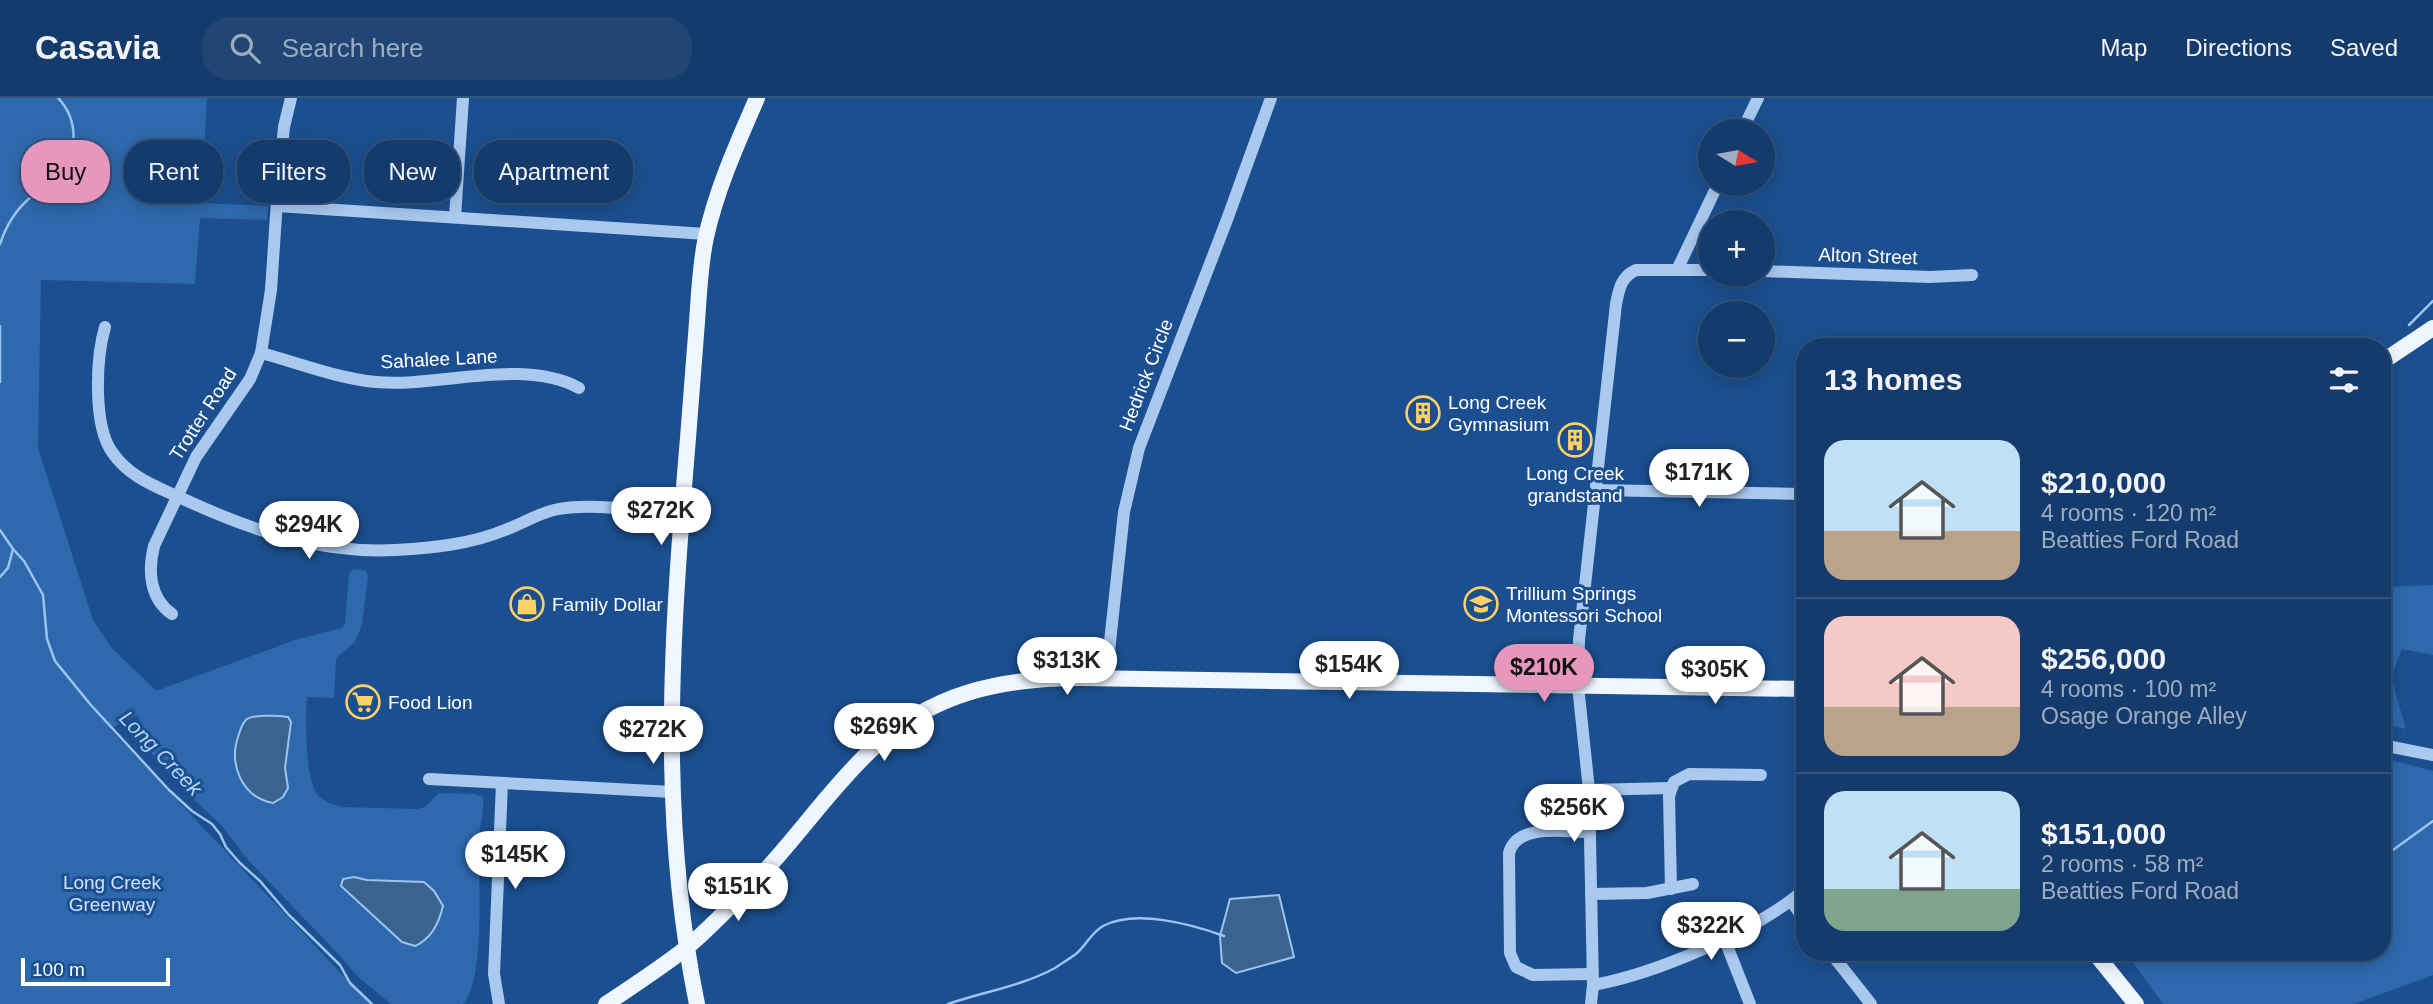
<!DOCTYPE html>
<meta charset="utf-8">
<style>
:root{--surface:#143b6b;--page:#214673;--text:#f1f3f6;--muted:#9dadc1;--line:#33557e;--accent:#e797bd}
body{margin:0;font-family:Arial,sans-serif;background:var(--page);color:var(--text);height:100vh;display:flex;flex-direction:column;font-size:26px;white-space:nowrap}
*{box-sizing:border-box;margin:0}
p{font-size:23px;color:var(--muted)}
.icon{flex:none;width:38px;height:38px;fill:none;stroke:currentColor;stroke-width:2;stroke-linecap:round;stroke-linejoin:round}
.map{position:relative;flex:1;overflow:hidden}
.details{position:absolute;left:1796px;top:240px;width:595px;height:623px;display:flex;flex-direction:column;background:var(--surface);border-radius:28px;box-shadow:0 4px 18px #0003,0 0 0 2px var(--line)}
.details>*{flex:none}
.guide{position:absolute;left:21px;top:42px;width:665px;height:63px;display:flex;gap:14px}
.needle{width:46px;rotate:101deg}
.fabs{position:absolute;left:1698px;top:21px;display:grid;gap:14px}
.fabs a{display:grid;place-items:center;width:77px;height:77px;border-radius:50%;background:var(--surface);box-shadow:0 4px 18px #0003,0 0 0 2px var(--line);font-size:35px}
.scale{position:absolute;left:21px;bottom:18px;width:149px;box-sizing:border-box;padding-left:7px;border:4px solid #fff;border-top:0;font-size:19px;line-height:24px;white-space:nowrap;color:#fff;-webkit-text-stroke:5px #1b4f8f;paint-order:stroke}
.price{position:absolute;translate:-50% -60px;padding:0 16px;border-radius:24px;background:#fff;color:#222;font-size:23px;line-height:46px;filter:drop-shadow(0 2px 4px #0008)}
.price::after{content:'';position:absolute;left:50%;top:42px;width:21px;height:16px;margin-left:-10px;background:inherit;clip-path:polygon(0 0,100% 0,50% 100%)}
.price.selected{background:var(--accent);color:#111}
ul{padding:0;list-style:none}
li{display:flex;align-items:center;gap:21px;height:175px;padding:0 28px}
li+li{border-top:2px solid var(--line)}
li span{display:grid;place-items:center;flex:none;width:196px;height:140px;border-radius:21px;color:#555}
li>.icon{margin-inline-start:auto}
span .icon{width:84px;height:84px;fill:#fffc;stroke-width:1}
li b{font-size:30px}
h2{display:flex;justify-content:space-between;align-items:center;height:84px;padding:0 28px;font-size:30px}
.tag{padding:0 24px;border-radius:28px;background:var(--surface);box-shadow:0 4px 18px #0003,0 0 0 2px var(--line);font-size:24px;line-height:63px}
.tag.selected{background:var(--accent);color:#111}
header{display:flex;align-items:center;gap:42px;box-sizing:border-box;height:98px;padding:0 35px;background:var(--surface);border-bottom:2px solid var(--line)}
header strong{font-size:33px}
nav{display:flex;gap:38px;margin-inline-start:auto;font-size:24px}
.search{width:490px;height:63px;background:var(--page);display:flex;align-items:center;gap:18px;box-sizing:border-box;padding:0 24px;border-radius:28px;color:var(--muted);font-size:26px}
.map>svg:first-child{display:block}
.green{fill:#2e69ad}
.water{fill:#3c6290;stroke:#9cc4f0;stroke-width:2}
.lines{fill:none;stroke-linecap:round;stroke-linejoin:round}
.stream{stroke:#9cc4f0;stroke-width:2.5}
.minor{stroke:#a9c9ee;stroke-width:12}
.major{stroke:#f0f6ff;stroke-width:16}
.labels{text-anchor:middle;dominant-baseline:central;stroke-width:6;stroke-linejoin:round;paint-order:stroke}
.street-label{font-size:19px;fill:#fff;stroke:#1b4f8f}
.poi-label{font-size:19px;fill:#fff;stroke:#1b4f8f;text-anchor:start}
.park-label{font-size:19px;fill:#cfe3fa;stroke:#1b4f8f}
.water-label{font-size:21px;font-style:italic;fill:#b5d3f5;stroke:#1b4f8f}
</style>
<header>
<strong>Casavia</strong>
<div class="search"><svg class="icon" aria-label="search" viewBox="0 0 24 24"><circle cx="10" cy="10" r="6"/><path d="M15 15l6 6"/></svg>Search here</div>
<nav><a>Map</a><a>Directions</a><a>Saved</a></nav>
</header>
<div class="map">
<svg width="2433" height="906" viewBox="0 0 2433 906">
<rect width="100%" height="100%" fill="#1b4f8f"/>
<g class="green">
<path d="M0,0H207L201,105L268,108L267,122L200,120L195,186L41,182L38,350L93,522L111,549L156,593L295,542L342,530L345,526L349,475L353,471L366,473L368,479L362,526L358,537L354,545L336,560L334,600L307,599C305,618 305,683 318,697C324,704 334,707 342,709L417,711L425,709L439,695L476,696L483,699C485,713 479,727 479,741C478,777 486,882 463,906H391L358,879L340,858L247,761L222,728L178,686L148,651L138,617L110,631L370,906H0Z"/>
<polygon points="2433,487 2433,557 2402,551 2391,579 2406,631 2382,625 2382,489"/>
<polygon points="2382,660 2433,673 2433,877 2354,906 2163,906 2125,854 2382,854"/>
</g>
<g class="water">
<path d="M280,618L288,619L291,624L285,670L288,690L283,699L273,705C241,699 228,665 239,636C241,630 242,625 247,621C255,616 270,618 280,618Z"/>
<path d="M354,779L367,782L424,784L434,793L443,808C439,825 431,841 415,848L402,844L341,788L343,781Z"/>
<polygon points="1279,797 1294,859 1236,875 1222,865 1220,838 1230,801"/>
</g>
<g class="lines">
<g class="stream">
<path d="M0,146C4,134 10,122 18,112C30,97 47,88 59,75C79,53 78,21 58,0"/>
<polyline points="2409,227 2433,203"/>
<polyline points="0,228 0,284"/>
<polyline points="0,432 13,451 24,463 43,497 47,541 55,563 90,606 169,692 192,713 212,726 220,736 226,749 240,765 260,783 288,816 340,867 350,885 372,906"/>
<polyline points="0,479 8,470 13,451"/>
<polyline points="2382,760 2433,723"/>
<path d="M948,906C983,894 1022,888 1055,870C1062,865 1071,860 1077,855C1087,846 1091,835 1103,828C1136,811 1191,826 1224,838"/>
</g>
<g class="minor">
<polyline points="1742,33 1758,0"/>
<polyline points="277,108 706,136"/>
<polyline points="455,119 463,0"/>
<polyline points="1677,172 1718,86"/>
<polyline points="1762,173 1930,179 1972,177"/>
<path d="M105,229C96,260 93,327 112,354C129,379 155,388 181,400C250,432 319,456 396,452C433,450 471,446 505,432C522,426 537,416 554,412C587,404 646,413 682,415"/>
<path d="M261,255C299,265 336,280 376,284C438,290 522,259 579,290"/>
<polyline points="1595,392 1804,396"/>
<path d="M172,516C149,500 148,472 154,448L196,359L250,281L261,255L271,192L278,88L284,29L291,0"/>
<polyline points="1106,581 1124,414 1139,350 1228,119 1271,0"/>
<polyline points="2382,647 2433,657"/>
<polyline points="429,681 672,694"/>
<polyline points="1589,692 1671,690"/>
<path d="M1590,734C1565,734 1517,725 1509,755L1510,855L1516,869L1533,877L1592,876"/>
<polyline points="1671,791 1669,698 1674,684 1689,676 1761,677"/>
<polyline points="1591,796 1647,795 1693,786"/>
<polyline points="1791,803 1804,821"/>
<polyline points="1724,840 1750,906"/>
<polyline points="1830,854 1871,906"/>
<path d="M1593,887C1655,876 1756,833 1804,792"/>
<polyline points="499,906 494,876 502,685"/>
<path d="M1591,906L1593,887L1589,692L1578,588L1579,542L1616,206C1619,191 1621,179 1636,172H1710"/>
</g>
<g class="major">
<polyline points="2382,264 2433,230"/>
<polyline points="2094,854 2136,906"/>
<path d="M606,906C633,888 659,871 685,851C712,829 737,801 761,777C799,737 830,691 870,653C930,595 1000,580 1081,580L1804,591"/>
<path d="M697,906C658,716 672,532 688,340C691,301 694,262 697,224C699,196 700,167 706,139C717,90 737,46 757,0"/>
</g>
</g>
<defs>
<symbol id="building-ring" viewBox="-11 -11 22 22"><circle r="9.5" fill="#1b4f8f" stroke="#ffd166" stroke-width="1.5"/><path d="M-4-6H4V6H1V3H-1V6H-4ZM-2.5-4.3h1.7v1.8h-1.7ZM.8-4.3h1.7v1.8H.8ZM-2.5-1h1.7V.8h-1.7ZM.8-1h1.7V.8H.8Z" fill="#ffd166"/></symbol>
<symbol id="shop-ring" viewBox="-11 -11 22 22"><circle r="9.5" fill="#1b4f8f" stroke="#ffd166" stroke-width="1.5"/><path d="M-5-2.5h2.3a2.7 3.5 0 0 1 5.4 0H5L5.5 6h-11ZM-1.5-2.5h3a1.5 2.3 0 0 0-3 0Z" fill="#ffd166"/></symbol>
<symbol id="school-ring" viewBox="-11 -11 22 22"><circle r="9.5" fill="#1b4f8f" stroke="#ffd166" stroke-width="1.5"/><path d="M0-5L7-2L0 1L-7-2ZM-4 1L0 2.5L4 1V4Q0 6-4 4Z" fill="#ffd166"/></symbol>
<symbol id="supermarket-ring" viewBox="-11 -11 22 22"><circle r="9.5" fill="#1b4f8f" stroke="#ffd166" stroke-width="1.5"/><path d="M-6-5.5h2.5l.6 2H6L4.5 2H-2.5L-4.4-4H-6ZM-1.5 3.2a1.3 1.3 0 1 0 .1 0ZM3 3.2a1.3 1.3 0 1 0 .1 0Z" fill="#ffd166"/></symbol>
</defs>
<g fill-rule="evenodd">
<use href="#building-ring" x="1404" y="296" width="38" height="38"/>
<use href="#building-ring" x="1556" y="323" width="38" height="38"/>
<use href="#shop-ring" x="508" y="487" width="38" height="38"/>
<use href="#school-ring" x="1462" y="487" width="38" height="38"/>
<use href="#supermarket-ring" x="344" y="585" width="38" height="38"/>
</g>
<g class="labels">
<g class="street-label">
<text transform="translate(1868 158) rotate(2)">Alton Street</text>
<text transform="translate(439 261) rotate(-3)">Sahalee Lane</text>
<text transform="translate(1146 277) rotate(-69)">Hedrick Circle</text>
<text transform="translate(203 316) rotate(-57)">Trotter Road</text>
</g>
<g class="poi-label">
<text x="1448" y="304">Long Creek<tspan x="1448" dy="22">Gymnasium</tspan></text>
<text x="1575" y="375" text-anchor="middle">Long Creek<tspan x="1575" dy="22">grandstand</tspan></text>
<text x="1506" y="495">Trillium Springs<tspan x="1506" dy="22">Montessori School</tspan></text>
<text x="552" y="506">Family Dollar</text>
<text x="388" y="604">Food Lion</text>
</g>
<g class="park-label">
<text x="112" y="784">Long Creek<tspan x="112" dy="22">Greenway</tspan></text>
</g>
<g class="water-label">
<text transform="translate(161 655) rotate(46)">Long Creek</text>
</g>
</g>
</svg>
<div class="fabs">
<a><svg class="needle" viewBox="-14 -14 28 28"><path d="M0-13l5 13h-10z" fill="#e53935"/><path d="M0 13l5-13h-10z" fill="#9dadc1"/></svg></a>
<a>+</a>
<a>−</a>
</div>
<div class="scale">100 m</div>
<b class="price" style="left:1699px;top:411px">$171K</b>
<b class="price" style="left:661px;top:449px">$272K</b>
<b class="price" style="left:309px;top:463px">$294K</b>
<b class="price" style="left:1067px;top:599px">$313K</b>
<b class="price" style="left:1349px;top:603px">$154K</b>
<b class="price selected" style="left:1544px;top:606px">$210K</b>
<b class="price" style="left:1715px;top:608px">$305K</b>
<b class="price" style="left:884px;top:665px">$269K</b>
<b class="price" style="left:653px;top:668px">$272K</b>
<b class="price" style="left:1574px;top:746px">$256K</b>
<b class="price" style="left:515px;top:793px">$145K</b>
<b class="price" style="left:738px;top:825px">$151K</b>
<b class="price" style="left:1711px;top:864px">$322K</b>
<div class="guide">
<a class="tag selected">Buy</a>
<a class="tag">Rent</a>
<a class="tag">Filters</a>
<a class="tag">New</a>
<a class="tag">Apartment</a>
</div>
<section class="details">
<h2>13 homes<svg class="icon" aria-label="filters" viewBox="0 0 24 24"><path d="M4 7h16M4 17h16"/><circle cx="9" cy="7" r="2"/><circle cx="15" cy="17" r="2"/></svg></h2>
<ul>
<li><span style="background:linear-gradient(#bfe0f5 65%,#b9a48a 0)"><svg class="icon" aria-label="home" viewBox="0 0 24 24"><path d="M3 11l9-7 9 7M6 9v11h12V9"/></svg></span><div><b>$210,000</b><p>4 rooms · 120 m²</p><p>Beatties Ford Road</p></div></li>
<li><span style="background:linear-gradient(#f6c9c9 65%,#b9a48a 0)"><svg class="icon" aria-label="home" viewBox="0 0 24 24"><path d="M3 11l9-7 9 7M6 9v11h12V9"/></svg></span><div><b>$256,000</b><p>4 rooms · 100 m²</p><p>Osage Orange Alley</p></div></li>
<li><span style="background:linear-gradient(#bfe0f5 70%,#7fa58c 0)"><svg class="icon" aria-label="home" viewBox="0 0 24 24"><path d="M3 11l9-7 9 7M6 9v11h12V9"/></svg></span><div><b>$151,000</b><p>2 rooms · 58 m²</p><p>Beatties Ford Road</p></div></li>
</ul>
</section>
</div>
